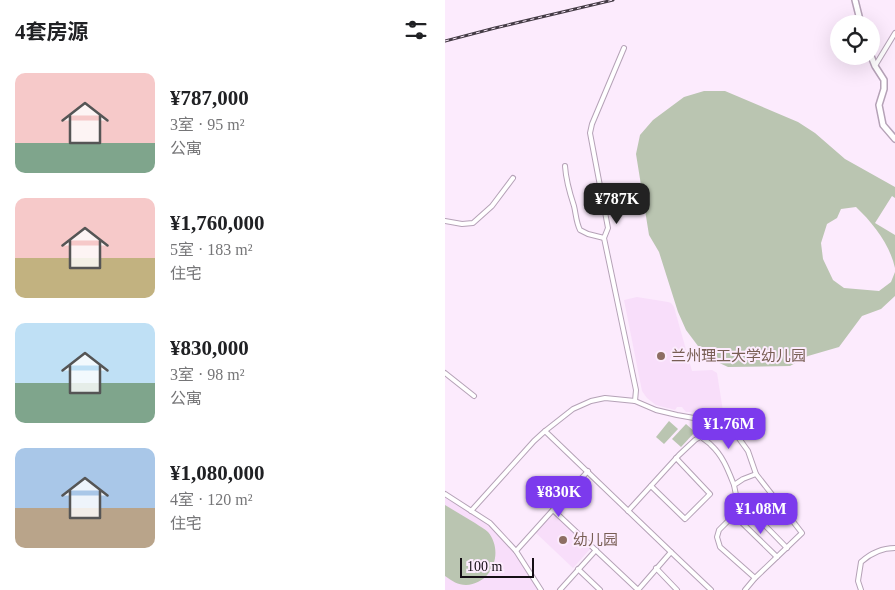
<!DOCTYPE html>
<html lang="zh">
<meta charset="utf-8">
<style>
:root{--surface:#fff;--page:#f2f2f2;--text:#202124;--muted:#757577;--accent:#7c3aed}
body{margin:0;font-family:"Times New Roman","Noto Sans SC",serif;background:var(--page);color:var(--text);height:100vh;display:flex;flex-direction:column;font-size:19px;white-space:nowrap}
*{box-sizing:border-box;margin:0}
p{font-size:16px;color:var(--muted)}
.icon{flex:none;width:28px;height:28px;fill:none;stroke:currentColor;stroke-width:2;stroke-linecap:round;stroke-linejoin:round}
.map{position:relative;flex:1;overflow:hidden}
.side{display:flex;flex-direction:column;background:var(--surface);width:445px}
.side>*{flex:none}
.fabs{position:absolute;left:385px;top:15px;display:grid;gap:10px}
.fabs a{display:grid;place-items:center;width:50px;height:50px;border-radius:50%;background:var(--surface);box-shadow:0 5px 20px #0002;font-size:25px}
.scale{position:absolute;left:15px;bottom:12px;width:74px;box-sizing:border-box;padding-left:5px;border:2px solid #150e15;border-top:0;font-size:14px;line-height:18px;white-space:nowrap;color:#150e15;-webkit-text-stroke:4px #fcebfd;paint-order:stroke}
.price{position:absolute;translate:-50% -42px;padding:0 11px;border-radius:10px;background:var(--accent);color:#fff;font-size:16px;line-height:32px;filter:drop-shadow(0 1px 2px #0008)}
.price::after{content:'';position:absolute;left:50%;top:30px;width:15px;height:11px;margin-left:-8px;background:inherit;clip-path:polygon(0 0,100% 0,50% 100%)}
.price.current{background:#222;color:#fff}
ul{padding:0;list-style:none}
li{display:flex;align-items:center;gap:15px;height:125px;padding:0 15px}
li span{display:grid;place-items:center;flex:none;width:140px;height:100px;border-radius:10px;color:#555}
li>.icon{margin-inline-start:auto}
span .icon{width:60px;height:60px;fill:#fffc;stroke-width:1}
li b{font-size:21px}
h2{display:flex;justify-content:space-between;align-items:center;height:60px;padding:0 15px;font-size:21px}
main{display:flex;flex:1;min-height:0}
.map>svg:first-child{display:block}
.built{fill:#f8defa}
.green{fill:#bac5b1}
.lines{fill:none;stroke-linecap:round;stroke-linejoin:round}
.minor-casing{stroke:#b5a2b7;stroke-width:6}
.tertiary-casing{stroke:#b5a2b7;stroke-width:8}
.minor{stroke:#fff;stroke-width:4}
.tertiary{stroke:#fff;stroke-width:5}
.rail-casing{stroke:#443b45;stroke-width:3}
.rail{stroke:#fcebfd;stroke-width:1;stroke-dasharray:4;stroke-linecap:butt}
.education-dot{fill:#8d6e63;stroke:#fcebfd;stroke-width:2}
.labels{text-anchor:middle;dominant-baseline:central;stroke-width:4;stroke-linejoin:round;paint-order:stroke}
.education-label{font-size:15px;fill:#785e54;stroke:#fcebfd;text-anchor:start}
</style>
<main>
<section class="side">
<h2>4套房源<svg class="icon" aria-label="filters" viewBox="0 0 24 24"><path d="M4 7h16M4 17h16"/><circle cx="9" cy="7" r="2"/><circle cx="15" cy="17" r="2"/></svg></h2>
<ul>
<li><span style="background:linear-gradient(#f6c9c9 70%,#7fa58c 0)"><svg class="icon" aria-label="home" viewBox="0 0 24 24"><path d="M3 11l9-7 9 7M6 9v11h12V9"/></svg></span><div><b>¥787,000</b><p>3室 · 95 m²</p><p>公寓</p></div></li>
<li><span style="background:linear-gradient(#f6c9c9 60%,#c2b280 0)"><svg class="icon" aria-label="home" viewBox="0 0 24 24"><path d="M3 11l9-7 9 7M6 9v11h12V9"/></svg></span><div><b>¥1,760,000</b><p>5室 · 183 m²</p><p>住宅</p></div></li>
<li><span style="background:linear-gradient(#bfe0f5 60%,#7fa58c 0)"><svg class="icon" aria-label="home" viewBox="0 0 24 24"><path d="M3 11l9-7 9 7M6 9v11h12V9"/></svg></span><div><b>¥830,000</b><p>3室 · 98 m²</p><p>公寓</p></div></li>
<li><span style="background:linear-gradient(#a9c7e8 60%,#b9a48a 0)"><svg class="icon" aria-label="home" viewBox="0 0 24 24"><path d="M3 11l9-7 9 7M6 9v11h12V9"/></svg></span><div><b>¥1,080,000</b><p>4室 · 120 m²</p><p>住宅</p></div></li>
</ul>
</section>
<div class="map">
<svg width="450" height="590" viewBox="0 0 450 590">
<rect width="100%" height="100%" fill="#fcebfd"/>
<g class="built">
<polygon points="192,297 223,302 226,303 229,307 247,371 267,370 272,373 278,411 241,412 237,407 232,407 230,410 211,405 202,398 197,391 179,300"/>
<polygon points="0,494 45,523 71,551 97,590 0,590"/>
<polygon points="108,512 146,548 128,568 90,532"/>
</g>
<g class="green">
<path d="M259,91H280L353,122L370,133L400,159L450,187V198L447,196L430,223L450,235V268C445,245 428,223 411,207L396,209L392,218L382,224L376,243L378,259L388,280L399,288L434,291L446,282L450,272V296L436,309L417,316L394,347L363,356L345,366L283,367L266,359L253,346L241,330L233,312L214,252L204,235L191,154L195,135L208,120L239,97Z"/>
<polygon points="224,421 233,429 219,444 211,437"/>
<polygon points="241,424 250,432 236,447 227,439"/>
<path d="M0,505C10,511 20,517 30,523C34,526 40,529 43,532C59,551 48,584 21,585C13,585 7,581 0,576Z"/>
</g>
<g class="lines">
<defs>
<g id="minor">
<polyline points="179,48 147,124 145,133 163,228 159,238 191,390 190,401"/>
<polyline points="430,66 450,33"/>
<path d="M120,166C121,181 124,191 129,206C131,214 131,222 135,230L143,234L159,238"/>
<polyline points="0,221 17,224 28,223 47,206 68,178"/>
<polyline points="0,373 29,396"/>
<path d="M260,420C258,424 253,429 255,434C256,439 263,441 266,445C278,456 283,470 289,485"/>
<polyline points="100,431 128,409 146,401 160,398 190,401 211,410 232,415 260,420 278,419 283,424 293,437 303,451 311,474 357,533 310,578 300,590"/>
<polyline points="206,486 240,519 265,494 231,458"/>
<polyline points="0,494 45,523 71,551 96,590"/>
<polyline points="295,504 291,495 289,485 298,479 311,474"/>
<polyline points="26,511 89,441 100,431 226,552 193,590 108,510"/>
<polyline points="183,511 234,455 250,440 255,437"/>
<polyline points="289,515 292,507 297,502 342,548"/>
<polyline points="71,551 143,471"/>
<polyline points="226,552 266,590"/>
<polyline points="211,568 232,590"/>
<polyline points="133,569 155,590"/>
<polyline points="310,578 275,547 272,537 274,530 289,515 332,557"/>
<polyline points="115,590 151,550"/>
<path d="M416,590L413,581L416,562C426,553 436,548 450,548"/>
</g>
<g id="tertiary">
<polyline points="410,0 416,24"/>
<polyline points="426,56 430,66 439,80 439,89 434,105 438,125 450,139"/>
</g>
</defs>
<use href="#minor" class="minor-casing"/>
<use href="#tertiary" class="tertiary-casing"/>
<use href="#minor" class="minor"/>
<use href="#tertiary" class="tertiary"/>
<defs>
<polyline id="rail" points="0,41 50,28 168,0"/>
</defs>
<use href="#rail" class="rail-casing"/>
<use href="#rail" class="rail"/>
</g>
<g class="education-dot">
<circle cx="216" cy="356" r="5"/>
<circle cx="118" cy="540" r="5"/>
</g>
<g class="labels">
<g class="education-label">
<text x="226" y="356">兰州理工大学幼儿园</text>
<text x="128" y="540">幼儿园</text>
</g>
</g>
</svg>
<div class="fabs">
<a><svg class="icon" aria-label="locate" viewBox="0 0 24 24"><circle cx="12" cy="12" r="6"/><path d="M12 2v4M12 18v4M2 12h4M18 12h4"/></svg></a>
</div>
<div class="scale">100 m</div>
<b class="price current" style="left:172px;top:225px">¥787K</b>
<b class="price" style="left:284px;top:450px">¥1.76M</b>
<b class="price" style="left:114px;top:518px">¥830K</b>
<b class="price" style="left:316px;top:535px">¥1.08M</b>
</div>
</main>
